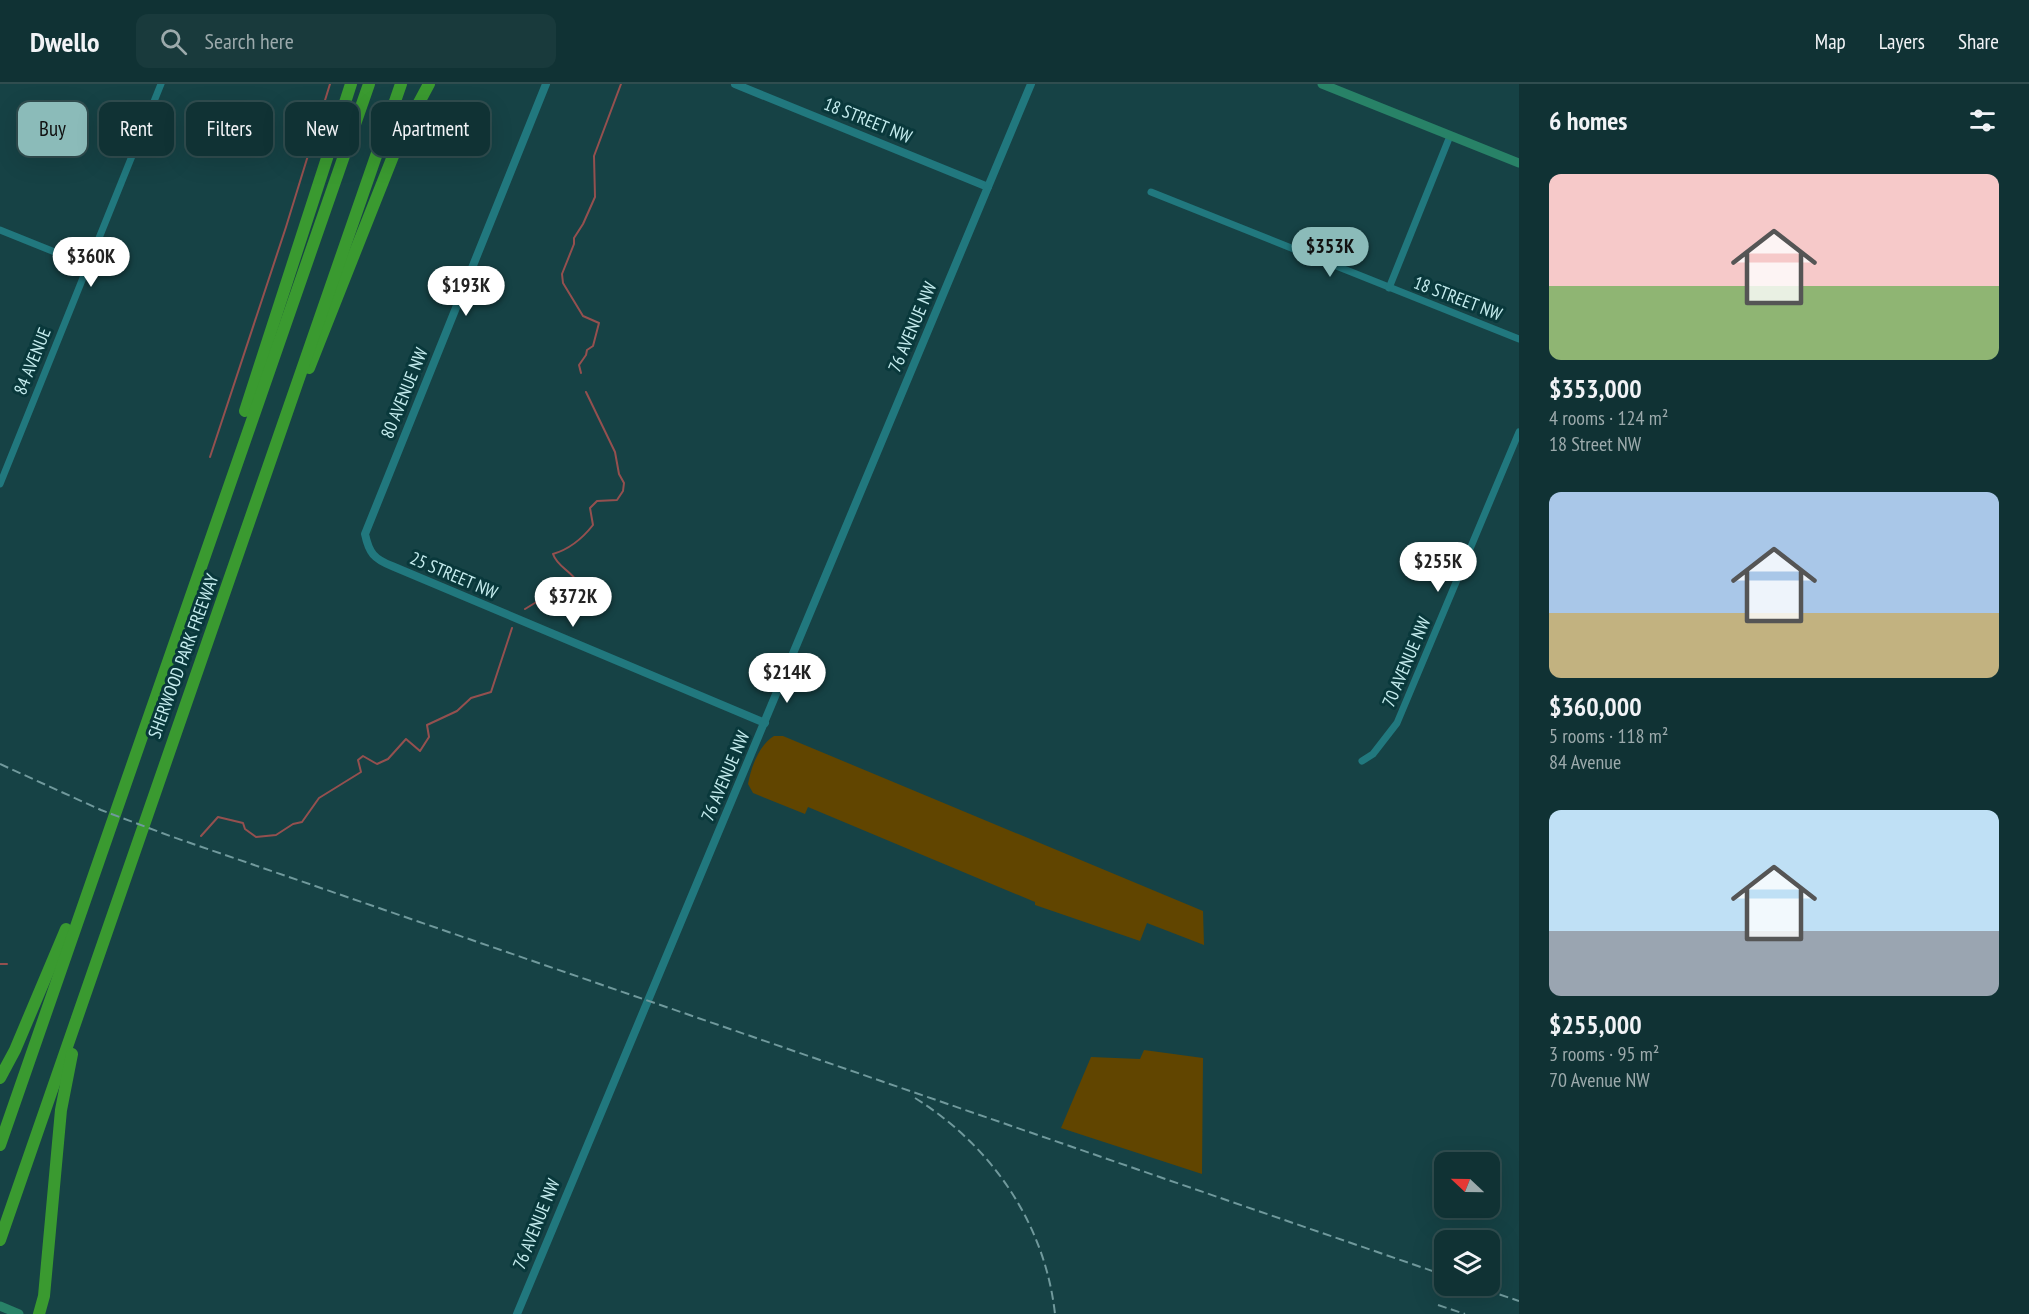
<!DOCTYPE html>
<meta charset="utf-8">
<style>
:root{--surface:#103234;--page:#193a3c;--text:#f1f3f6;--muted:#9caaac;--line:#304d4f;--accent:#8bbbb9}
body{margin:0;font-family:"PT Sans Narrow",sans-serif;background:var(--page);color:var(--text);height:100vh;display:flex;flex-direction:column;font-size:22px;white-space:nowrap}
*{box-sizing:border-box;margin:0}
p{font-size:20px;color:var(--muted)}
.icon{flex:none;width:33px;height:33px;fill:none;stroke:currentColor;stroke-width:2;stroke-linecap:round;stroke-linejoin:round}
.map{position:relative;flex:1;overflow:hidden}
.side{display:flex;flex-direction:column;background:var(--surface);width:510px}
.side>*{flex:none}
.top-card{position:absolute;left:18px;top:18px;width:570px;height:54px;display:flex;gap:12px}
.needle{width:39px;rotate:292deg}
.tools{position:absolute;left:1434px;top:1068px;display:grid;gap:12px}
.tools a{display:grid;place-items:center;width:66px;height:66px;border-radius:12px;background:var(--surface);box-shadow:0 6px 24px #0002,0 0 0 2px var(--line);font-size:30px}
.price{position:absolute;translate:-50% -51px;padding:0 14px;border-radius:21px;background:#fff;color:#222;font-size:20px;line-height:39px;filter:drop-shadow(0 2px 3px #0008)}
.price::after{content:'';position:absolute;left:50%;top:36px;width:18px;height:14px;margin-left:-9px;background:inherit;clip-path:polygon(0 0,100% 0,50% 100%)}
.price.active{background:var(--accent);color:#111}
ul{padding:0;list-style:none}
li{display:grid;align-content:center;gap:12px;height:318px;padding:0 30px}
li span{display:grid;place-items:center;height:186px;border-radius:12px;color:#555}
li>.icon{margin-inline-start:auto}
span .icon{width:108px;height:108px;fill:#fffc;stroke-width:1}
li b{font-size:26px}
h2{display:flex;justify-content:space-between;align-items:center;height:72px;padding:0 30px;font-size:26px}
.chip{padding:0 21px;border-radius:12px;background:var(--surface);box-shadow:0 6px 24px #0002,0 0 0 2px var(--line);font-size:21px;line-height:54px}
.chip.active{background:var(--accent);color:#111}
header{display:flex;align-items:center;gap:36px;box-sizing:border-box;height:84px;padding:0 30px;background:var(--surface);border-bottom:2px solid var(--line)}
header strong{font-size:28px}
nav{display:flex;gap:33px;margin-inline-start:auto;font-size:21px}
.search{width:420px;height:54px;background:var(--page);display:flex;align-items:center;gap:15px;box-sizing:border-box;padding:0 21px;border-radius:12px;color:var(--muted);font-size:22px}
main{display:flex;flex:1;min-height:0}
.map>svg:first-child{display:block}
.green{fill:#614500}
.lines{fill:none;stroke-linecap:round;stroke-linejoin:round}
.stream{stroke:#94504f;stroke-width:2}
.minor{stroke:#21787e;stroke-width:7}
.tertiary{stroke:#21787e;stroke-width:8}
.secondary{stroke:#288267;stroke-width:9}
.motorway{stroke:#3a9a30;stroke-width:12}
.rail{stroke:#70999c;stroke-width:2;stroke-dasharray:9 4.5;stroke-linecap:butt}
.labels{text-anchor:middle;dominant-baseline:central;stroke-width:6;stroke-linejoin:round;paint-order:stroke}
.street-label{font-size:18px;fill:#c5ecee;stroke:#09383b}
</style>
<header>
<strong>Dwello</strong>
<div class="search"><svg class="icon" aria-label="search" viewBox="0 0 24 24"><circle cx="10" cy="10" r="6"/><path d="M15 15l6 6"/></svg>Search here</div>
<nav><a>Map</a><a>Layers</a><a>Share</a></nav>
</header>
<main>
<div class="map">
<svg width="1519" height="1230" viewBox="0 0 1519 1230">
<rect width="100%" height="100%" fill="#164245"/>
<g class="green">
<path d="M774,652H783L1203,827L1204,861L1147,839L1140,857L1035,821V818L808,723L805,730L753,709L748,700C751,683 759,661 774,652Z"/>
<polygon points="1144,966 1203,974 1202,1090 1061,1044 1091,973 1140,975"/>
</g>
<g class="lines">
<g class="stream">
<polyline points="581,289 579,281 586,271 587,266 593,262 599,239 583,232 563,199 562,190 574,160 574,154 583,140 595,113 594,72 621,0"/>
<polyline points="210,373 286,143 330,0"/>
<path d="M525,525L543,514L555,498L576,496C569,486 557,482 553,470C570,465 582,455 593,441L590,424L597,417L617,416L623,407L624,399L619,390L615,368L586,308"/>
<polyline points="201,752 218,733 243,739 245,745 256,753 276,751 293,740 302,738 319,714 361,688 358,676 363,672 377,680 388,675 406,655 420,667 429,653 427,641 457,627 471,614 491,608 512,544"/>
<polyline points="0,880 7,880"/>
</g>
<g class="minor">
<polyline points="1151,108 1519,255"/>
<polyline points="0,146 87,181"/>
<polyline points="1389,204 1450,52"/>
<polyline points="0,400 161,0"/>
<polyline points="1362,677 1373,670 1397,639 1519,348"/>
</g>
<g class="tertiary">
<path d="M546,0L365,450C369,469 374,475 392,482L765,639"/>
<polyline points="735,0 988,103"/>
<polyline points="517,1230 1031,0"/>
</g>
<g class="secondary">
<polyline points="1322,0 1519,79"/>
<polyline points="0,1222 19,1230"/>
</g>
<g class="motorway">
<polyline points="309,284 401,52 429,0"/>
<polyline points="245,327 351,0"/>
<polyline points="0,994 15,966 66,845"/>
<polyline points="0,1061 369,0"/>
<polyline points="0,1156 401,0"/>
<polyline points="39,1230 44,1212 61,1026 72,970"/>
</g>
<g class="rail">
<polyline points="0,680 101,726 170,752 1444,1191"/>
<path d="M915,1014C992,1062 1045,1140 1055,1230"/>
<polyline points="1474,1202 1519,1217"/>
<polyline points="1438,1221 1465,1230"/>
</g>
</g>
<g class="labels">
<g class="street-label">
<text transform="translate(868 36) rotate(22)">18 STREET NW</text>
<text transform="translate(1458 214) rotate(21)">18 STREET NW</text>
<text transform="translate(912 243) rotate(-67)">76 AVENUE NW</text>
<text transform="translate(32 277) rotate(-68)">84 AVENUE</text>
<text transform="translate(404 309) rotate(-68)">80 AVENUE NW</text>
<text transform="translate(454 491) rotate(23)">25 STREET NW</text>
<text transform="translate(183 572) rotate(-70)">SHERWOOD PARK FREEWAY</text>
<text transform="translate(1406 578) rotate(-67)">70 AVENUE NW</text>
<text transform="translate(725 692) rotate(-67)">76 AVENUE NW</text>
<text transform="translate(536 1140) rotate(-68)">76 AVENUE NW</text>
</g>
</g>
</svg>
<div class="tools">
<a><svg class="needle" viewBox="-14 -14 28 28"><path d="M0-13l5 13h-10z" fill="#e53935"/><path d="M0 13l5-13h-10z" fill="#9caaac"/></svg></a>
<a><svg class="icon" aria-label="layers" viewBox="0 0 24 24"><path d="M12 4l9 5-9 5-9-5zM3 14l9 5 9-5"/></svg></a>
</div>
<b class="price active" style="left:1330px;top:194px">$353K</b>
<b class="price" style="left:91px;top:204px">$360K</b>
<b class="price" style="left:466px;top:233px">$193K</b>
<b class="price" style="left:1438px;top:509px">$255K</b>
<b class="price" style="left:573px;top:544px">$372K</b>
<b class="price" style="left:787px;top:620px">$214K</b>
<div class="top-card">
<a class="chip active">Buy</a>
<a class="chip">Rent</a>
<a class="chip">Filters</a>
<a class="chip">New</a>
<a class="chip">Apartment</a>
</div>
</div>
<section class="side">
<h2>6 homes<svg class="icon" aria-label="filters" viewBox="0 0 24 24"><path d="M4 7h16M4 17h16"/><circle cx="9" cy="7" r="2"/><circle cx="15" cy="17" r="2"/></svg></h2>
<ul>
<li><span style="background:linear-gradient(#f6c9c9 60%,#8fb573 0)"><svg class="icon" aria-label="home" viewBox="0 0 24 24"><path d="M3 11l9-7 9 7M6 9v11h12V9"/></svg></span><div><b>$353,000</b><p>4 rooms · 124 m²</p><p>18 Street NW</p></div></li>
<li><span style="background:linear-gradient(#a9c7e8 65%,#c2b280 0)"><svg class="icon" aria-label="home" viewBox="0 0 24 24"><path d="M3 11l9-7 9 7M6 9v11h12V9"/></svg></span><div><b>$360,000</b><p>5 rooms · 118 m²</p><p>84 Avenue</p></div></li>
<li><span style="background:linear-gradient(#bfe0f5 65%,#9aa5b1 0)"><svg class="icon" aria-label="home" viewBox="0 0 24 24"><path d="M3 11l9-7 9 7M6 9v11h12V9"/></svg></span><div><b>$255,000</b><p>3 rooms · 95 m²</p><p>70 Avenue NW</p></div></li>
</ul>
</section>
</main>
